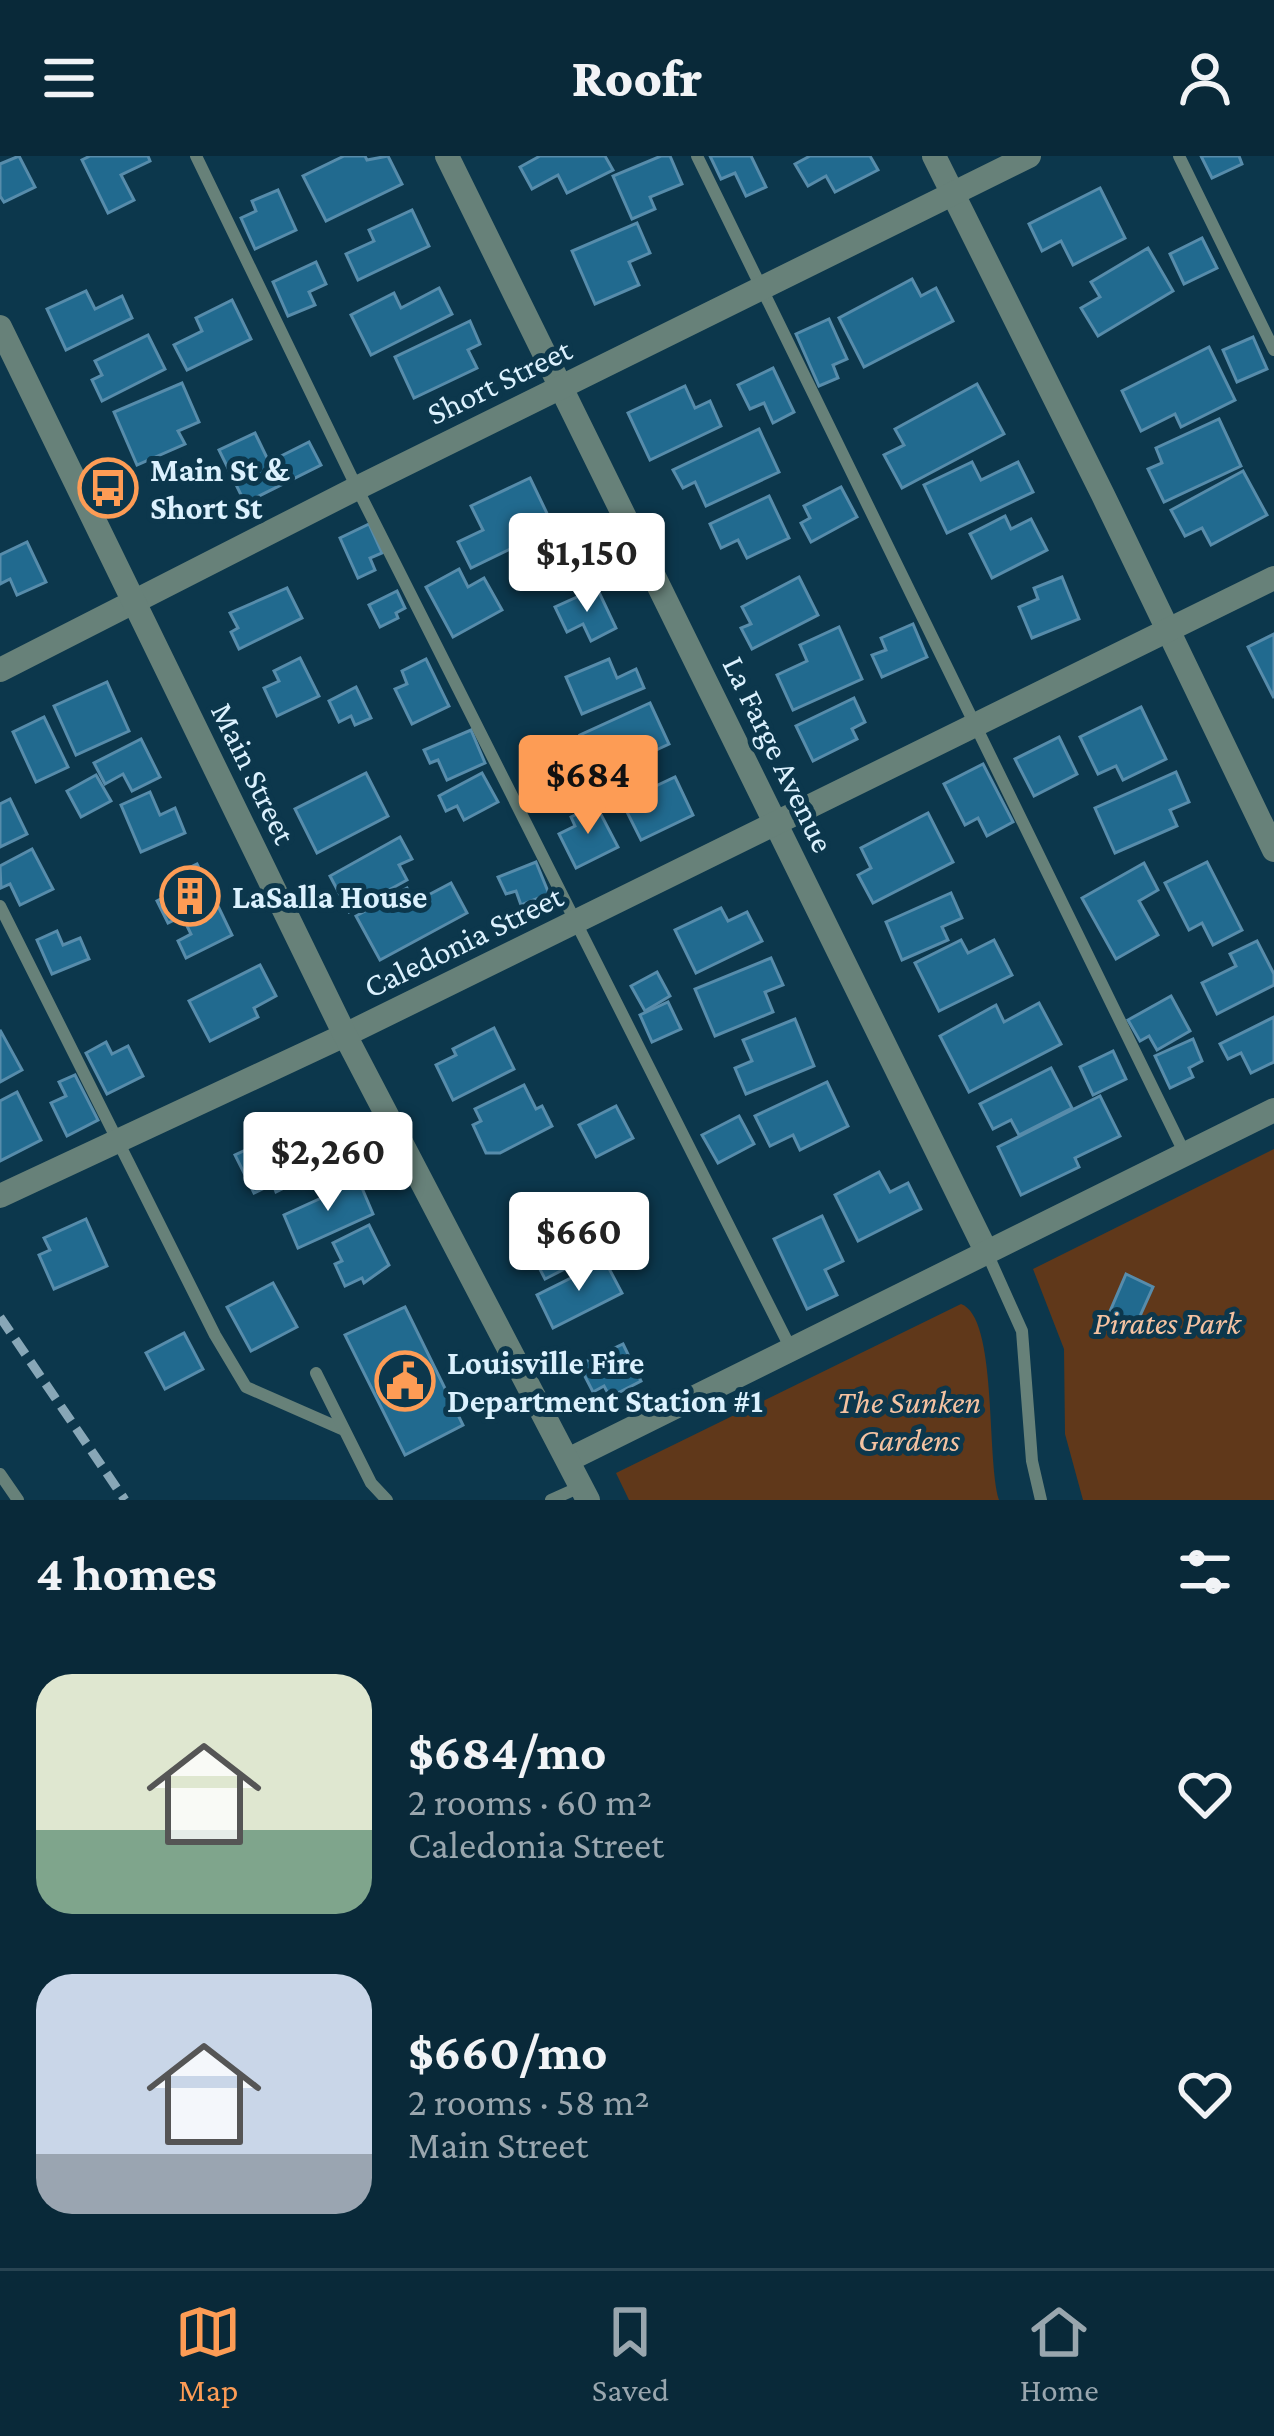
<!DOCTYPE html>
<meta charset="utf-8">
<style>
:root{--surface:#092939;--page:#173544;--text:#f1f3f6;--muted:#99a6ae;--line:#294553;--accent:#fd9c55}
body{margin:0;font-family:"Crimson Pro",serif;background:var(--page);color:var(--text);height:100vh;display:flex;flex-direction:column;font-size:45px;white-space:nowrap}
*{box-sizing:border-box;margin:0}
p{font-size:39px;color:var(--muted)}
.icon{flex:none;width:66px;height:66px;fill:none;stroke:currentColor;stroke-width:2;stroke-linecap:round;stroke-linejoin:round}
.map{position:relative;height:1344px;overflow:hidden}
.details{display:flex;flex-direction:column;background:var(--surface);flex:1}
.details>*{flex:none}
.price{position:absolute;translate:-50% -102px;padding:0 27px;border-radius:12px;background:#fff;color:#222;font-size:39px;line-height:78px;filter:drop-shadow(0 3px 6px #0008)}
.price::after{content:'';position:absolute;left:50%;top:72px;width:36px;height:27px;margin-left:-18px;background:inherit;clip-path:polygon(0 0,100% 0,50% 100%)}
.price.selected{background:var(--accent);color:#111}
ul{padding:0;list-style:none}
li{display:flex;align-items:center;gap:36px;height:300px;padding:0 36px}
li span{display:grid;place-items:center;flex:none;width:336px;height:240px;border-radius:36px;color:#555}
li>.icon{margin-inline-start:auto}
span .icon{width:144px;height:144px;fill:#fffc;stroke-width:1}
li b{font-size:51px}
h2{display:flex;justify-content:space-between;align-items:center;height:144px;padding:0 36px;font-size:51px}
header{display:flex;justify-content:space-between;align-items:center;height:156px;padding:0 36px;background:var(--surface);font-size:54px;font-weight:800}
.tab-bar{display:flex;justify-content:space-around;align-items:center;height:168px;border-top:3px solid var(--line);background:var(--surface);font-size:33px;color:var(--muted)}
.tab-bar a{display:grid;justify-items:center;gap:6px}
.tab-bar .selected{color:var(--accent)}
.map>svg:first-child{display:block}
.green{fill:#60381a}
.building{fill:#216a8f;stroke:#578cab;stroke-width:3}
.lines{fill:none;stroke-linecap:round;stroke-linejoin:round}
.service{stroke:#678179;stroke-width:12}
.minor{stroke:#678179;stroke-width:24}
.tertiary{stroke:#678179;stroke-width:24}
.rail{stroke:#88a7b7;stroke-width:9;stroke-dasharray:18 9;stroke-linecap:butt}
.labels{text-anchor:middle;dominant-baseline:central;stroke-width:10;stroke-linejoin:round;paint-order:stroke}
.street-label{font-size:33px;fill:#dbf1fe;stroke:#0c374c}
.poi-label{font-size:33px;font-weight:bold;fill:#dbf1fe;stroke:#0c374c;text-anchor:start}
.park-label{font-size:33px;font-style:italic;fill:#f4c2a1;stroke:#0c374c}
</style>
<header><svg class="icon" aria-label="menu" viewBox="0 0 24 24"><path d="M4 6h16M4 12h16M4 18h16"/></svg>Roofr<svg class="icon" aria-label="person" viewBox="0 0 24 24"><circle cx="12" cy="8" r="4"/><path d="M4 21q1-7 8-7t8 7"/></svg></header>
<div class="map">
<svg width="1274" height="1344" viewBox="0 0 1274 1344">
<rect width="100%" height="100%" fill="#0c374c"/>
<g class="green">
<polygon points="1274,993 1274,1344 1083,1344 1065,1278 1064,1193 1033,1113"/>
<path d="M961,1148C998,1161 986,1302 999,1344H629L616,1317Z"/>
</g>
<g class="building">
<polygon points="19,0 35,31 4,46 0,40 0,8"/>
<polygon points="90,0 148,0 150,5 121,19 134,44 108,57 82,4"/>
<polygon points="344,0 365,0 367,4 388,0 402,28 326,65 303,20"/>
<polygon points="540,0 605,0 613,14 567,37 558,19 532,33 520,11"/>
<polygon points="661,0 670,0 682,28 650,41 655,53 632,63 613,20"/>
<polygon points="710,0 751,0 766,31 746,40 735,17 721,23"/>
<polygon points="810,0 870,0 878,14 835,36 826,20 808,30 795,8"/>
<polygon points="1201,0 1239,0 1242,8 1212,22"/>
<polygon points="1100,32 1125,82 1073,109 1061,85 1042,95 1029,68"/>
<polygon points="278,34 296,74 255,93 241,62 256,55 252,45"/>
<polygon points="412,54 429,90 358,124 346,98 374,85 369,74"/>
<polygon points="637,67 650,97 629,106 639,129 595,148 572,95"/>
<polygon points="1202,82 1217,112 1184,128 1170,98"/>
<polygon points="1148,92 1173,135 1098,180 1081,152 1100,141 1091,126"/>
<polygon points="316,106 326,128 309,136 315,149 288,160 273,126"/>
<polygon points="912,123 921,140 936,132 953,165 864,211 839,162"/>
<polygon points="439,132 452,158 371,199 351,159 394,137 401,152"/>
<polygon points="86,135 95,153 122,140 132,162 66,194 47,153"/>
<polygon points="232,144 251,183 187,214 174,189 202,175 196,162"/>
<polygon points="829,163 847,203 833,209 838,222 819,230 796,178"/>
<polygon points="470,165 480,188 468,194 477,212 414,242 395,201"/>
<polygon points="148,179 165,213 102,245 92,224 102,219 95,205"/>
<polygon points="1253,181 1267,213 1237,226 1223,194"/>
<polygon points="1209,191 1235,244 1181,271 1175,258 1141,275 1122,235"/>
<polygon points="773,212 794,256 773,267 764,247 750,253 738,229"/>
<polygon points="182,227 199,266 178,275 185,288 137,309 114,256"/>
<polygon points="977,228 1004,278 902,332 884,299 904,289 895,273"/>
<polygon points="685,230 695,252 710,245 721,270 650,304 628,257"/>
<polygon points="1219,263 1241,310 1164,346 1148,313 1162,307 1156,292"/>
<polygon points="759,273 779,316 706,350 695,326 683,332 673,314"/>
<polygon points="255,277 269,306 309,286 321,309 245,347 219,294"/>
<polygon points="972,306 981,324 1018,306 1033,336 947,377 924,329"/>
<polygon points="1243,315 1267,359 1211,389 1202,372 1185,380 1171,354"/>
<polygon points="530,322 554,372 471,412 458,386 483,374 471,350"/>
<polygon points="841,331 857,361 811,386 801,367 810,362 804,350"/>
<polygon points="769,340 789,382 747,402 738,384 721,392 710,368"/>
<polygon points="1005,360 1011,373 1031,363 1047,394 992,422 970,378"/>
<polygon points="369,368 382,397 370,402 375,414 358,422 340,382"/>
<polygon points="27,386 46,426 17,439 10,423 0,428 0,399"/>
<polygon points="459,413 468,431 484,422 502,454 453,481 426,431"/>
<polygon points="799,421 818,459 752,493 741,472 751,468 742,451"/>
<polygon points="1062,421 1079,463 1032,482 1019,451 1038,443 1034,432"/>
<polygon points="287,432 302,462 239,493 231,476 238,472 230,457"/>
<polygon points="597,432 616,472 591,485 583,468 567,476 555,451"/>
<polygon points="397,435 405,452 396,457 398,462 380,471 369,449"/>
<polygon points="913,468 927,501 882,521 872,499 886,494 881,482"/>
<polygon points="839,471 862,523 793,554 777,519 807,505 800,489"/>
<polygon points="1274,478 1274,542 1248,491"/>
<polygon points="300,502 319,540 277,560 264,532 279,525 274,515"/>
<polygon points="426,503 449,550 412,568 395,533 407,528 402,515"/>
<polygon points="609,503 617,522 636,513 644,532 582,558 566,521"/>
<polygon points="107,526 129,575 76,599 54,550"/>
<polygon points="356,531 371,562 355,569 351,560 339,566 329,545"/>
<polygon points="854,542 865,566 852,573 857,583 813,605 796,570"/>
<polygon points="650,547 669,588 613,614 605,598 592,604 580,579"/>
<polygon points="1141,551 1166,603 1123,624 1116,610 1098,618 1080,581"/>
<polygon points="44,561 68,611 36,626 13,576"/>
<polygon points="471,574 485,607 447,624 438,604 430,607 424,594"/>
<polygon points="1059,581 1077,618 1034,640 1015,603"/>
<polygon points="141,583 160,621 132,635 123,618 105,628 94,607"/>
<polygon points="983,608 1013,666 987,680 978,662 965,669 944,628"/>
<polygon points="1176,616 1189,646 1170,654 1177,670 1115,697 1095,652"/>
<polygon points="366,617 388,660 317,697 295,653"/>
<polygon points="482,617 498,646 464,664 457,650 446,655 439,640"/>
<polygon points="96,619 111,645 81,661 67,635"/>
<polygon points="675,621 693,659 641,684 622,646"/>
<polygon points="150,636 160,659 175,652 185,677 141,696 121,649"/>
<polygon points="10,643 27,678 0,691 0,648"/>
<polygon points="596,649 618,691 576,712 559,678 575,670 571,661"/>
<polygon points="928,657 953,706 873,747 858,719 871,712 861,692"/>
<polygon points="400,681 412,703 399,709 407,724 349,756 330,720"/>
<polygon points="32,693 53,733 20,749 10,728 1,732 0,710"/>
<polygon points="536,706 549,738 521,749 516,735 506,738 498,721"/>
<polygon points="1207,706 1242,774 1213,789 1202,767 1189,774 1165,727"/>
<polygon points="1144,707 1158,734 1139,745 1158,779 1116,803 1082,742"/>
<polygon points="197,708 215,744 168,767 157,745 176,735 170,721"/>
<polygon points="451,727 467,757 380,804 356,760 407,732 415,746"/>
<polygon points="951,737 962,762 942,771 948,784 902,804 886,766"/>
<polygon points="218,750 232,779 186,802 178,785 191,778 185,766"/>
<polygon points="721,752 728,765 747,756 762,785 696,817 675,774"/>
<polygon points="57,775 63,789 80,782 89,803 52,818 37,784"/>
<polygon points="961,784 968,797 994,784 1012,819 939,855 915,807"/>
<polygon points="1257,785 1274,818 1274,829 1217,858 1202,827 1236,810 1230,798"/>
<polygon points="771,802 783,829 765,836 773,856 715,880 695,833"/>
<polygon points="260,809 276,840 254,852 258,861 210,885 189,845"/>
<polygon points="657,816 670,840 645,855 631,830"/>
<polygon points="1171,840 1190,875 1157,894 1149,880 1140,885 1128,864"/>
<polygon points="668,846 681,873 652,886 640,859"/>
<polygon points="1039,847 1061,888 969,936 940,880 996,849 1004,866"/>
<polygon points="1274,861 1274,906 1251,917 1241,897 1228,903 1220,888"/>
<polygon points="795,863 814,910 746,938 735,912 752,905 743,884"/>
<polygon points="494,872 514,913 453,944 436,909 456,899 453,893"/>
<polygon points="0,874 22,914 0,926"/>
<polygon points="1193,883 1202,905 1189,912 1193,921 1170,932 1155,900"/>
<polygon points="106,886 112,898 128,890 143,920 107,938 86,897"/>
<polygon points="1113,895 1126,923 1093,939 1080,911"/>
<polygon points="1051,912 1072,952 1019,979 1011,964 993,973 980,948"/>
<polygon points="75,919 98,964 67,980 51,947 66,940 59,926"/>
<polygon points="827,926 848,970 800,994 793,979 770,990 755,960"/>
<polygon points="524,929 536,953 542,950 552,970 500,997 486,997 473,969 481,965 475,953"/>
<polygon points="17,936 41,984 0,1005 0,945"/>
<polygon points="1100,940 1120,980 1075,1002 1079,1011 1021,1039 998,991"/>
<polygon points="616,950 633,982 596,1001 579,969"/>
<polygon points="739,960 754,988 718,1007 702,979"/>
<polygon points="322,961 339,996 292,1019 296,1026 276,1036 273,1028 254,1037 235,999 273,981 289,978 287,972"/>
<polygon points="879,1016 890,1036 908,1027 921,1053 858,1085 835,1039"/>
<polygon points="359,1025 373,1058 298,1092 284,1059"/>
<polygon points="822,1060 843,1105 825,1114 837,1139 807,1153 774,1083"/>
<polygon points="86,1063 107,1110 54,1133 39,1099 50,1094 44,1082"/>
<polygon points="561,1066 568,1081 578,1076 590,1100 545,1123 532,1098 539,1094 532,1081"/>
<polygon points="369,1069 389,1109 364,1127 362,1122 345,1130 335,1108 342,1105 333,1087"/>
<polygon points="605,1105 622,1137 553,1172 537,1139"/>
<polygon points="1126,1118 1153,1131 1135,1171 1108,1160"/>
<polygon points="273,1127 297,1171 251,1195 227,1151"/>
<polygon points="405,1151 463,1269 405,1299 345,1179"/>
<polygon points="184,1177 203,1213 165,1233 146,1197"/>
<polygon points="623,1188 641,1225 610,1241 604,1230 593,1236 579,1209"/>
</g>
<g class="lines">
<g class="service">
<polyline points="196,0 357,332 791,1193"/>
<polyline points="697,0 1185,998"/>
<polyline points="1179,0 1274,194"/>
<polyline points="0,750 215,1179 246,1231 344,1274"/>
<polyline points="987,1097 1022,1175 1032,1305 1041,1344"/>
<polyline points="316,1217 371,1327 387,1344"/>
<polyline points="0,1318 18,1344"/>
<polyline points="551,1344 580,1331"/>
</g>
<g class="minor">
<polyline points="447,0 987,1097"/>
<polyline points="934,0 1103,339 1274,694"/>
<polyline points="0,514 357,332 1029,0"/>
<polyline points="0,1040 345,879 1274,422"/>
<polyline points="568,1304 1274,954"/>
</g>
<polyline class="tertiary" points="0,171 345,879 588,1344"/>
<polyline class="rail" points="0,1161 125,1344"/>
</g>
<defs>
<symbol id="bus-ring" viewBox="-11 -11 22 22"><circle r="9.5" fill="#0c374c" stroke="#fd9c55" stroke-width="1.5"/><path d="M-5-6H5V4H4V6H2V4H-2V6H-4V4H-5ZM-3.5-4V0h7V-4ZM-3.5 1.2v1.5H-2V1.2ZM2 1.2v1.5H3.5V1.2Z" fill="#fd9c55"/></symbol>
<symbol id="building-ring" viewBox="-11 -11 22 22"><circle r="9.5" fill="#0c374c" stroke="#fd9c55" stroke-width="1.5"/><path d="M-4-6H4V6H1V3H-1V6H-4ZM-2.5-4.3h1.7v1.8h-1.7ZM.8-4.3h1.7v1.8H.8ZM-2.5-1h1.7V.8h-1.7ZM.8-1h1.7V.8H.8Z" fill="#fd9c55"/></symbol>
<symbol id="civic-ring" viewBox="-11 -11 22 22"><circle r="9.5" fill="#0c374c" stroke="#fd9c55" stroke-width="1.5"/><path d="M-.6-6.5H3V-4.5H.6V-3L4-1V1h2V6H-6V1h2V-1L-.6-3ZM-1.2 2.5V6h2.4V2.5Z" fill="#fd9c55"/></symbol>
</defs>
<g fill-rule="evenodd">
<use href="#bus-ring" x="75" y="299" width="66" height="66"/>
<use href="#building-ring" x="157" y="707" width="66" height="66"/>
<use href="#civic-ring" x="372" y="1192" width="66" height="66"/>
</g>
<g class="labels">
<g class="street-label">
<text transform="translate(499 225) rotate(-26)">Short Street</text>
<text transform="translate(779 598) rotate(64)">La Farge Avenue</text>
<text transform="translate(254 617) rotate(64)">Main Street</text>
<text transform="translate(463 785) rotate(-26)">Caledonia Street</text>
</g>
<g class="poi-label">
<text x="150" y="313">Main St &amp;<tspan x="150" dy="38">Short St</tspan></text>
<text x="232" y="740">LaSalla House</text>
<text x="447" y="1206">Louisville Fire<tspan x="447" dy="38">Department Station #1</tspan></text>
</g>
<g class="park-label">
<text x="1167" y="1166">Pirates Park</text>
<text x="909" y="1245">The Sunken<tspan x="909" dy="38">Gardens</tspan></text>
</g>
</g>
</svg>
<b class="price" style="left:587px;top:459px">$1,150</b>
<b class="price selected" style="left:588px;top:681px">$684</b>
<b class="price" style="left:328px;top:1058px">$2,260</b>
<b class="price" style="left:579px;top:1138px">$660</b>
</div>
<section class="details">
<h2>4 homes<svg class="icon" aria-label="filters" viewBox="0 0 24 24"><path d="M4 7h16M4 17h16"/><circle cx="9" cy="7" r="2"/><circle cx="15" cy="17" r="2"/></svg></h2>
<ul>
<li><span style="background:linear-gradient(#dfe7d0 65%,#7fa58c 0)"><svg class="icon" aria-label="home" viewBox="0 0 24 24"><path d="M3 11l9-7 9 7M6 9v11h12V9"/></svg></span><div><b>$684/mo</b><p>2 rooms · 60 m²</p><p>Caledonia Street</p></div><svg class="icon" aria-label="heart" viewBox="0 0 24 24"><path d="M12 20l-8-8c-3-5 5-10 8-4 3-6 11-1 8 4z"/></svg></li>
<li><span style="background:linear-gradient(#c9d6e8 75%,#9aa5b1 0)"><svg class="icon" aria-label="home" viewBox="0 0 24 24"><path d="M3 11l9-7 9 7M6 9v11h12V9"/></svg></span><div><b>$660/mo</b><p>2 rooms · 58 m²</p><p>Main Street</p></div><svg class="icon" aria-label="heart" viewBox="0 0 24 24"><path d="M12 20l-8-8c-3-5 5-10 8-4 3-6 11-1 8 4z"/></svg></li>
</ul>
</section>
<nav class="tab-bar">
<a class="selected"><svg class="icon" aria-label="map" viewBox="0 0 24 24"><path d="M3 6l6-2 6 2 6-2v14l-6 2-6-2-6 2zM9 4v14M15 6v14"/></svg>Map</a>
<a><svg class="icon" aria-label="saved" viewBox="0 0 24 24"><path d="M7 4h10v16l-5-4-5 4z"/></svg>Saved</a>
<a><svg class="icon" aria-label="home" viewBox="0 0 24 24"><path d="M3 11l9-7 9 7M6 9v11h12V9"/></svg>Home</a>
</nav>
